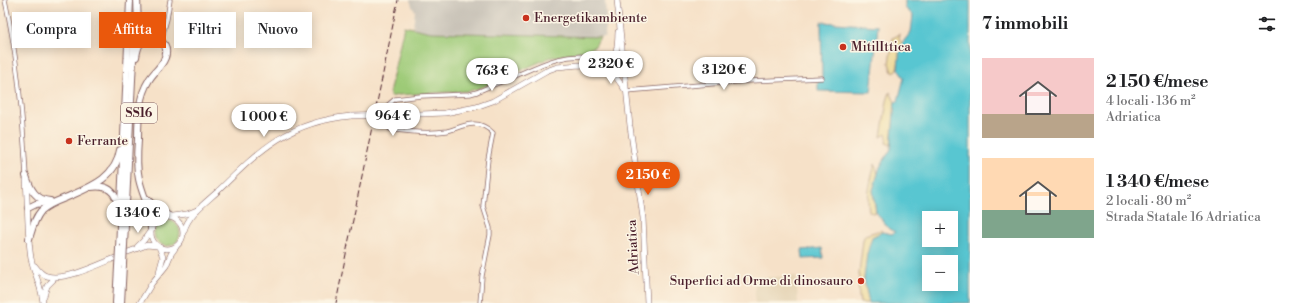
<!DOCTYPE html>
<html lang="it">
<meta charset="utf-8">
<style>
:root{--surface:#fff;--page:#f6f6f6;--text:#202124;--muted:#757577;--accent:#ea580c}
body{margin:0;font-family:"Libre Bodoni",serif;background:var(--page);color:var(--text);height:100vh;display:flex;flex-direction:column;font-size:15px;white-space:nowrap}
*{box-sizing:border-box;margin:0}
p{font-size:13px;color:var(--muted)}
.icon{flex:none;width:22px;height:22px;fill:none;stroke:currentColor;stroke-width:2;stroke-linecap:round;stroke-linejoin:round}
.map{position:relative;flex:1;overflow:hidden}
.details{display:flex;flex-direction:column;background:var(--surface);width:320px}
.details>*{flex:none}
.hud{position:absolute;left:12px;top:12px;width:380px;height:36px;display:flex;gap:8px}
.fabs{position:absolute;left:922px;top:211px;display:grid;gap:8px}
.fabs a{display:grid;place-items:center;width:36px;height:36px;border-radius:0px;background:var(--surface);box-shadow:0 2px 10px #0003;font-size:20px}
.price{position:absolute;translate:-50% -34px;padding:0 9px;border-radius:14px;background:#fff;color:#222;font-size:13px;line-height:26px;filter:drop-shadow(0 1px 2px #0008)}
.price::after{content:'';position:absolute;left:50%;top:24px;width:12px;height:9px;margin-left:-6px;background:inherit;clip-path:polygon(0 0,100% 0,50% 100%)}
.price.active{background:var(--accent);color:#fff}
ul{padding:0;list-style:none}
li{display:flex;align-items:center;gap:12px;height:100px;padding:0 12px}
li span{display:grid;place-items:center;flex:none;width:112px;height:80px;border-radius:0px;color:#555}
li>.icon{margin-inline-start:auto}
span .icon{width:48px;height:48px;fill:#fffc;stroke-width:1}
li b{font-size:17px}
h2{display:flex;justify-content:space-between;align-items:center;height:48px;padding:0 12px;font-size:17px}
.chip{padding:0 14px;border-radius:0px;background:var(--surface);box-shadow:0 2px 10px #0003;font-size:14px;line-height:36px}
.chip.active{background:var(--accent);color:#fff}
main{display:flex;flex:1;min-height:0}
.map>svg:first-child{display:block}
.built{fill:#e6d5b7}
.industrial{fill:#c9c3b8}
.green{fill:#9dca77;stroke:#747451}
.sand{fill:#eeda9e;stroke:#9c7c64}
.water{fill:#59c6d1;stroke:#52727e;fill-rule:evenodd}
.lines{fill:none;stroke-linecap:round;stroke-linejoin:round}
.street-casing{stroke:#866362;stroke-width:5}
.secondary-casing{stroke:#866362;stroke-width:6}
.highway-casing{stroke:#866362;stroke-width:8}
.street{stroke:#fff;stroke-width:3.5}
.secondary{stroke:#fff;stroke-width:5}
.highway{stroke:#fff;stroke-width:6}
.rail{stroke:#4a1f2b;stroke-width:1;stroke-dasharray:6 3;stroke-linecap:butt}
.secondary-bridge-casing{stroke:#866362;stroke-width:6;stroke-linecap:butt}
.highway-bridge-casing{stroke:#866362;stroke-width:8;stroke-linecap:butt}
.secondary-bridge{stroke:#fff;stroke-width:5}
.highway-bridge{stroke:#fff;stroke-width:6}
.poi-dot{fill:#c8321e;stroke:#fcf5e5;stroke-width:1.5}
.labels{text-anchor:middle;dominant-baseline:central;stroke-width:3;stroke-linejoin:round;paint-order:stroke}
.shield{fill:#fcf5e5;stroke:#7f5f63;stroke-width:1}
.shield-label{font-size:12px;font-weight:bold;fill:#4a1f2b}
.poi-label{font-size:13px;fill:#4a1f2b;stroke:#fcf5e5;text-anchor:start}
.street-label{font-size:13px;fill:#4a1f2b;stroke:#fcf5e5}
</style>
<main>
<div class="map">
<svg width="970" height="303" viewBox="0 0 970 303">
<rect width="100%" height="100%" fill="#fcf5e5"/>
<filter id="ink" filterUnits="userSpaceOnUse"><feTurbulence type="fractalNoise" baseFrequency=".025" numOctaves="2"/><feDisplacementMap in="SourceGraphic" scale="8" xChannelSelector="R" yChannelSelector="G"/><feConvolveMatrix kernelMatrix="1 2 1 2 8 2 1 2 1" color-interpolation-filters="sRGB"/></filter>
<filter id="wash" filterUnits="userSpaceOnUse"><feTurbulence type="fractalNoise" baseFrequency=".012" numOctaves="4" result="noise"/><feDisplacementMap in="SourceGraphic" scale="16" xChannelSelector="R" yChannelSelector="G"/><feGaussianBlur stdDeviation="0.9" result="paint"/><feColorMatrix in="noise" values="0 0 0 0 0 0 0 0 0 0 0 0 0 0 0 0 0 1.4 0 .05"/><feComposite in="paint" operator="in"/></filter>
<g filter="url(#wash)">
<rect width="100%" height="100%" fill="#f6e1c8"/>
<polygon class="built" points="796,276 798,303 755,303 755,278"/>
<polygon class="industrial" points="410,0 605,0 606,15 605,37 431,32 413,28 415,11 412,6"/>
<g class="green">
<polygon points="404,26 431,32 600,37 595,46 587,50 549,58 483,87 469,91 399,95 390,97 390,89"/>
<circle cx="167" cy="233" r="13"/>
</g>
<g class="sand">
<path d="M900,34L899,40L903,43C896,52 902,64 894,73L892,72L889,63L893,38Z"/>
<polygon points="890,92 895,102 891,145 886,143 887,137 886,134 881,137 887,101"/>
<path d="M875,164L878,174L873,190L876,212L873,213L869,211C866,196 871,179 875,164Z"/>
<path d="M881,230L882,232L872,237L864,279L869,303H860C856,283 861,261 863,240L865,235Z"/>
</g>
<g class="water">
<path d="M905,0H970V303H869L864,279L867,254L872,237L882,232L892,234L895,232L889,229L876,212L873,190L880,167L891,149L895,102L898,101L904,78L898,69L900,46L911,32L913,15L905,8ZM929,218H951V240H929ZM929,262H951V284H929Z"/>
<polygon points="821,22 878,26 871,92 818,91 818,80 821,80 822,77"/>
<polygon points="822,248 823,258 803,259 802,250"/>
</g>
</g>
<g filter="url(#ink)">
<g class="lines">
<defs>
<g id="street">
<path d="M5,0C18,58 23,117 26,176"/>
<polyline points="161,41 167,19 170,0"/>
<polyline points="588,57 592,66"/>
<polyline points="626,91 748,81 822,78"/>
<path d="M480,303L482,276L490,235V228L483,206L488,159L493,133C488,128 481,124 474,124C465,124 455,129 447,131C428,134 408,132 390,129L387,125L385,119L388,105L395,99L421,96L470,94L477,92C486,88 496,84 506,80C537,67 561,51 597,58L602,65"/>
</g>
<g id="secondary">
<polyline points="617,0 630,126 643,218 647,303"/>
<path d="M602,65C619,59 617,47 618,32"/>
<polyline points="603,65 617,66 624,68"/>
<polyline points="606,71 616,77 625,90"/>
<polyline points="395,115 445,113 476,107 493,101 546,71 557,67 579,65 615,70 624,68"/>
<path d="M26,180C28,206 27,233 31,258C34,274 42,287 43,303"/>
<polyline points="172,216 187,214 197,210"/>
<circle cx="167" cy="233" r="16"/>
<path d="M184,231C188,215 205,203 217,192C260,150 287,122 351,116"/>
<polyline points="137,247 144,240 151,230"/>
<polyline points="159,247 163,257 159,272"/>
<polyline points="128,252 147,245 157,246"/>
<path d="M35,266C38,270 42,275 47,276C65,281 98,265 115,258"/>
<polyline points="44,296 47,286 53,280"/>
<polyline points="140,303 152,283 166,266 171,254 176,247"/>
</g>
<g id="highway">
<path d="M137,0C138,9 136,22 141,30C147,40 164,36 166,49C168,62 154,71 149,80C144,88 141,97 140,106C138,117 138,129 138,140C137,153 136,166 139,179C143,198 152,209 151,229"/>
<path d="M136,57C138,44 140,41 153,38"/>
<path d="M26,176C30,189 36,200 50,201"/>
<path d="M91,187C107,185 116,190 118,207"/>
<polyline points="147,199 158,210 169,216"/>
<polyline points="28,208 36,204 47,202"/>
<path d="M29,239C32,229 34,219 41,211C47,205 57,201 65,198C88,188 116,179 120,150"/>
<polyline points="124,245 135,18"/>
<polyline points="119,249 130,0"/>
<polyline points="116,303 118,267"/>
<polyline points="121,303 123,264"/>
</g>
</defs>
<use href="#street" class="street-casing"/>
<use href="#secondary" class="secondary-casing"/>
<use href="#highway" class="highway-casing"/>
<use href="#street" class="street"/>
<use href="#secondary" class="secondary"/>
<use href="#highway" class="highway"/>
<polyline class="rail" points="336,303 398,0"/>
<defs>
<polyline id="secondary-bridge" points="351,116 395,115"/>
<g id="highway-bridge">
<polyline points="123,264 124,245"/>
<polyline points="118,267 119,249"/>
</g>
</defs>
<use href="#secondary-bridge" class="secondary-bridge-casing"/>
<use href="#highway-bridge" class="highway-bridge-casing"/>
<use href="#secondary-bridge" class="secondary-bridge"/>
<use href="#highway-bridge" class="highway-bridge"/>
</g>
</g>
<g class="poi-dot">
<circle cx="526" cy="18" r="4"/>
<circle cx="843" cy="47" r="4"/>
<circle cx="69" cy="141" r="4"/>
<circle cx="861" cy="281" r="4"/>
</g>
<g class="labels">
<rect class="shield" x="121" y="103" width="36" height="20" rx="3"/>
<g class="shield-label">
<text x="139" y="113">SS16</text>
</g>
<g class="poi-label">
<text x="534" y="18">Energetikambiente</text>
<text x="851" y="47">MitilIttica</text>
<text x="77" y="141">Ferrante</text>
<text x="853" y="281" text-anchor="end">Superfici ad Orme di dinosauro</text>
</g>
<g class="street-label">
<text transform="translate(633 247) rotate(-93)">Adriatica</text>
</g>
</g>
</svg>
<div class="fabs">
<a>+</a>
<a>−</a>
</div>
<b class="price" style="left:611px;top:85px">2 320 €</b>
<b class="price" style="left:724px;top:91px">3 120 €</b>
<b class="price" style="left:492px;top:92px">763 €</b>
<b class="price" style="left:393px;top:137px">964 €</b>
<b class="price" style="left:264px;top:138px">1 000 €</b>
<b class="price active" style="left:648px;top:196px">2 150 €</b>
<b class="price" style="left:138px;top:234px">1 340 €</b>
<div class="hud">
<a class="chip">Compra</a>
<a class="chip active">Affitta</a>
<a class="chip">Filtri</a>
<a class="chip">Nuovo</a>
</div>
</div>
<section class="details">
<h2>7 immobili<svg class="icon" aria-label="filters" viewBox="0 0 24 24"><path d="M4 7h16M4 17h16"/><circle cx="9" cy="7" r="2"/><circle cx="15" cy="17" r="2"/></svg></h2>
<ul>
<li><span style="background:linear-gradient(#f6c9c9 70%,#b9a48a 0)"><svg class="icon" aria-label="home" viewBox="0 0 24 24"><path d="M3 11l9-7 9 7M6 9v11h12V9"/></svg></span><div><b>2 150 €/mese</b><p>4 locali · 136 m²</p><p>Adriatica</p></div></li>
<li><span style="background:linear-gradient(#ffd9b3 65%,#7fa58c 0)"><svg class="icon" aria-label="home" viewBox="0 0 24 24"><path d="M3 11l9-7 9 7M6 9v11h12V9"/></svg></span><div><b>1 340 €/mese</b><p>2 locali · 80 m²</p><p>Strada Statale 16 Adriatica</p></div></li>
</ul>
</section>
</main>
